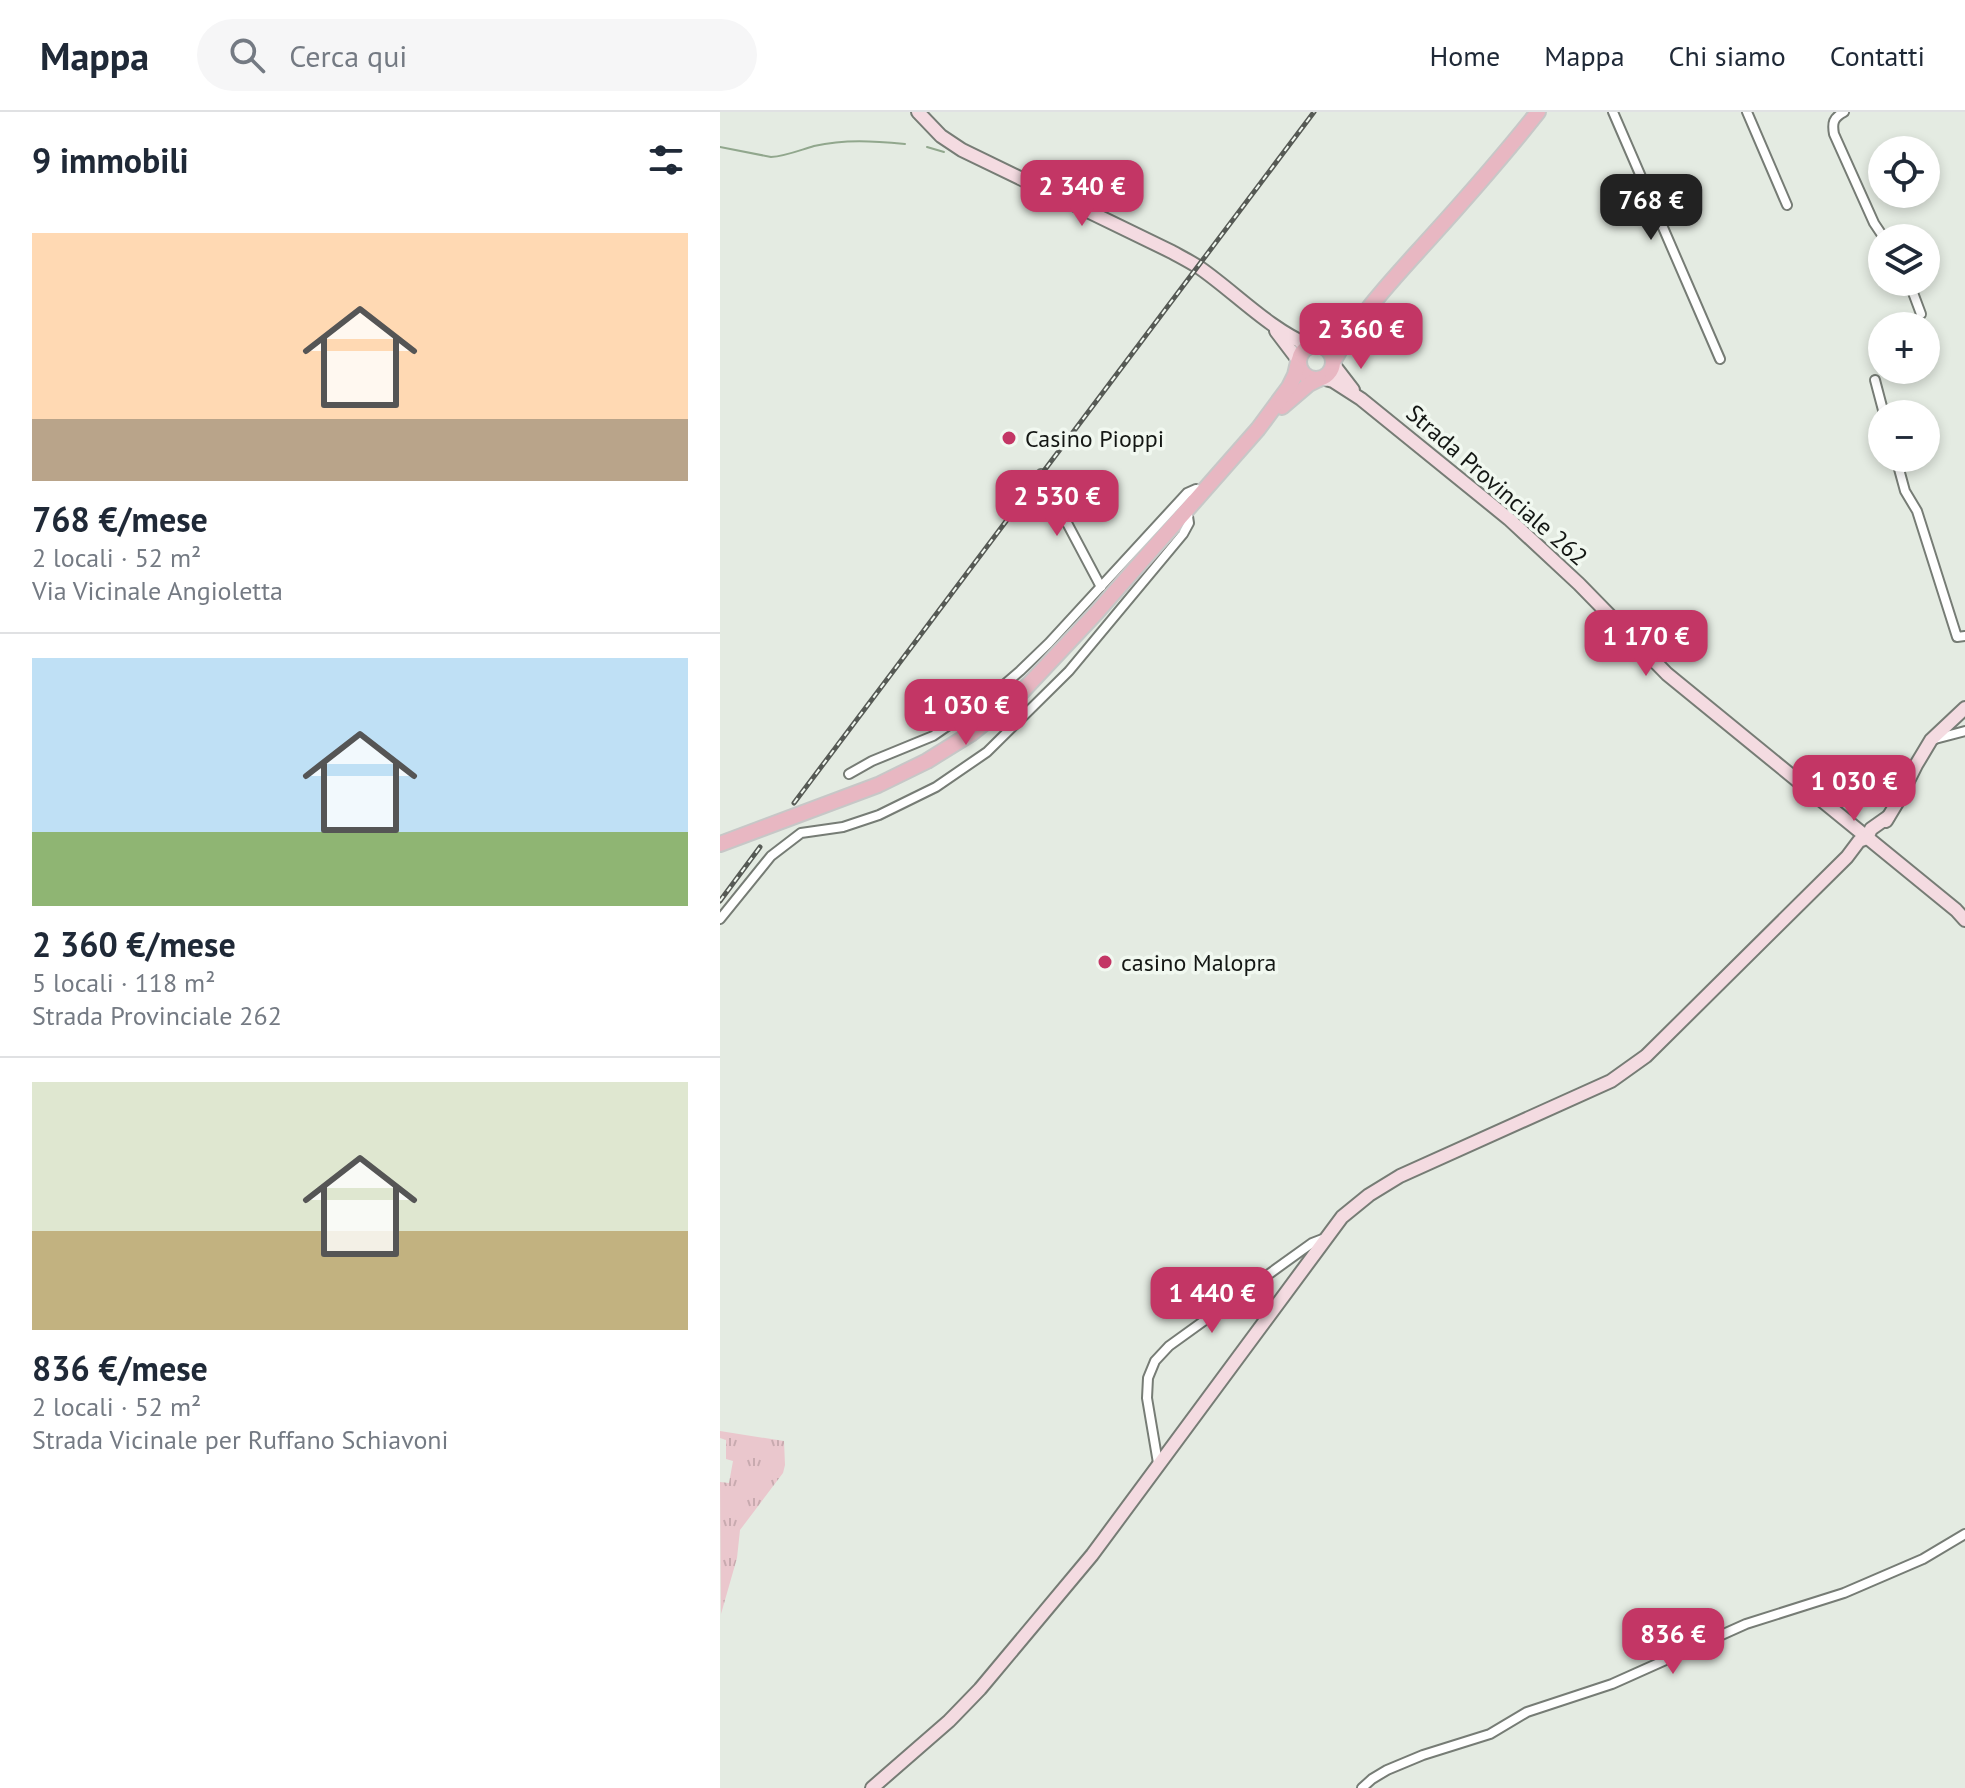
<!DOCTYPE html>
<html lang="it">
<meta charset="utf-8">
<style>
:root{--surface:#fff;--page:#f6f6f7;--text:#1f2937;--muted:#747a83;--line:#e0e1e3;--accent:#c33665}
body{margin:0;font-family:"PT Sans",sans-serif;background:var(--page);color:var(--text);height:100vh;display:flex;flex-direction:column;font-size:30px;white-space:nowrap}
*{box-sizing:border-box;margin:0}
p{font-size:26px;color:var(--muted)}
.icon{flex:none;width:44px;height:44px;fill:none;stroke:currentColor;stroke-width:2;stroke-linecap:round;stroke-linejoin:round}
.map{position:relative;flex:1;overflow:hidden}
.drawer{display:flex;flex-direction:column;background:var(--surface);width:720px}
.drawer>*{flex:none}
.fabs{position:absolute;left:1148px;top:24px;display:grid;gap:16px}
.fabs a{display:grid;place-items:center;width:72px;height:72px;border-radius:50%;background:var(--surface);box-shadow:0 4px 12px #0003;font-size:40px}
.price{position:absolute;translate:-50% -68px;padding:0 18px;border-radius:16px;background:var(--accent);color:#fff;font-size:26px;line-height:52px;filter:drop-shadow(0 2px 4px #0008)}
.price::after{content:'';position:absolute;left:50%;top:48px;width:24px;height:18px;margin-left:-12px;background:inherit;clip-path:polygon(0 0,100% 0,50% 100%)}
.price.active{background:#222;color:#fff}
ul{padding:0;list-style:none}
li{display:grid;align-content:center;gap:16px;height:424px;padding:0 32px}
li+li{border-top:2px solid var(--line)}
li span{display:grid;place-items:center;height:248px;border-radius:0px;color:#555}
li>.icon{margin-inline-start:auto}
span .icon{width:144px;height:144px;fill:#fffc;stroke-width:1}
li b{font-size:34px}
h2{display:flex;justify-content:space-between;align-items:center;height:96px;padding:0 32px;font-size:34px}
header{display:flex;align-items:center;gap:48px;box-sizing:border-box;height:112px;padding:0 40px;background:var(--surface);border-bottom:2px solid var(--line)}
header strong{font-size:38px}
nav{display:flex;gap:44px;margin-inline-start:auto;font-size:28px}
.search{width:560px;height:72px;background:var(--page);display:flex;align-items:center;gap:20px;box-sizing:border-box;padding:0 28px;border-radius:44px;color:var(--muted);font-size:30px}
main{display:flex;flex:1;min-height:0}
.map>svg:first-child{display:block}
.grass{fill:url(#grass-tufts)}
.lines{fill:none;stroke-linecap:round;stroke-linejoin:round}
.stream{stroke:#91a78d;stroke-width:2}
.street-casing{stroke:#767c75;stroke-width:12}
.secondary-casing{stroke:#767c75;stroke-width:16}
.primary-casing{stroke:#c7c7c7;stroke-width:18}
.street{stroke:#fff;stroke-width:8}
.secondary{stroke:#f4dbe1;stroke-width:12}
.primary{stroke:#e8b7c2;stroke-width:14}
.rail-casing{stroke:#565a55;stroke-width:5}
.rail{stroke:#f1f8f0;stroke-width:2;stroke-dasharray:6;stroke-linecap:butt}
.poi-dot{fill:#c33665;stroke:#f1f8f0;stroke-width:3}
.labels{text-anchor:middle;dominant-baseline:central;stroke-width:7;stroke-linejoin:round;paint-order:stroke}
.poi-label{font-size:24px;fill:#141714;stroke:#f1f8f0;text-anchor:start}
.street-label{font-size:24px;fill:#141714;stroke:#f1f8f0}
</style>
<header>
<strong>Mappa</strong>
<div class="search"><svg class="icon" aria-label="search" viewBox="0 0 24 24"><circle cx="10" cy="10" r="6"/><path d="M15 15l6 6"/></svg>Cerca qui</div>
<nav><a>Home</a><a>Mappa</a><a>Chi siamo</a><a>Contatti</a></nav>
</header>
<main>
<section class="drawer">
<h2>9 immobili<svg class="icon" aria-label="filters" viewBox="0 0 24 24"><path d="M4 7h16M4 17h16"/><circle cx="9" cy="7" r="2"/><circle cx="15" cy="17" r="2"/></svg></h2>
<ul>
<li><span style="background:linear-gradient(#ffd9b3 75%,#b9a48a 0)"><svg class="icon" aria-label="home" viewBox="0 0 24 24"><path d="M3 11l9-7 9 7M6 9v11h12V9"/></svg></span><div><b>768 €/mese</b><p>2 locali · 52 m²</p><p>Via Vicinale Angioletta</p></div></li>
<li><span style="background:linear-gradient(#bfe0f5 70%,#8fb573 0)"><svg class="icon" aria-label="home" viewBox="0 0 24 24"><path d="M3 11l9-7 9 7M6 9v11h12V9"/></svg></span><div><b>2 360 €/mese</b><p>5 locali · 118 m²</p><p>Strada Provinciale 262</p></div></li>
<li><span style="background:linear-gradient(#dfe7d0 60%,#c2b280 0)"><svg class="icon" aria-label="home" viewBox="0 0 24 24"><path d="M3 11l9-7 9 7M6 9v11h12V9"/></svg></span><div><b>836 €/mese</b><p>2 locali · 52 m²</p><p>Strada Vicinale per Ruffano Schiavoni</p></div></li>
</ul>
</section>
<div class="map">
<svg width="1245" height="1676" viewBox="0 0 1245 1676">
<defs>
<pattern id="grass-tufts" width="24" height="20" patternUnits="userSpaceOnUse" patternTransform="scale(2)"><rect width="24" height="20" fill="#eac7cd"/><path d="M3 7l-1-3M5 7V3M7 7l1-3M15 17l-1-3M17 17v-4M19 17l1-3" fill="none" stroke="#c8aaaf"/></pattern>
</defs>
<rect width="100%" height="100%" fill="#e4ebe2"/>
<polygon class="grass" points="0,1319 64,1329 65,1353 63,1361 20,1418 17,1446 1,1502 0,1370 9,1371 13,1349 6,1347 6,1328 0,1326"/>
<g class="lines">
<g class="stream">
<path d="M0,35L51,45C66,44 80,38 94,34C125,27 154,29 185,32"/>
<polyline points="207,35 224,40"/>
</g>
<defs>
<g id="street">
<polyline points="893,0 1000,247"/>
<polyline points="1027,0 1067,93"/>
<path d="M1124,0C1113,6 1112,11 1114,22L1154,111L1164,126"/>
<polyline points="1189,170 1201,202"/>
<polyline points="1155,268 1164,302"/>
<polyline points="1176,346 1185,379 1197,399 1237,525 1245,524"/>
<polyline points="321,362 381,475"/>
<polyline points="1215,627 1245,619"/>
<polyline points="129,662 152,649 213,624 271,584 300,559 329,531 467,381 476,377 484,379"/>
<polyline points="0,807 51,744 81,721 123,715 159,703 216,675 267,640 349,559 463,422 469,411 467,398"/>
<polyline points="438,1351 427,1286 428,1266 435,1249 449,1234 592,1131 605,1126"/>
<polyline points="642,1676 652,1667 667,1658 703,1643 770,1622 807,1600 892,1572 1026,1512 1124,1481 1203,1447 1245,1422"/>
</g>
<g id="secondary">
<path d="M198,0L221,24L242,38L452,140C461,145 471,150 480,156C517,182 548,216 590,234"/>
<polyline points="556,219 578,248"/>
<polyline points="613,252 633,278"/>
<polyline points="602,266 613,269 641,287 789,407 859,472 947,562 1236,798 1245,808"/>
<polyline points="1166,709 1178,689 1196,653 1211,628 1245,596"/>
<polyline points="152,1676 229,1609 260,1577 372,1443 622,1105 649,1083 680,1064 891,969 926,944 1127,745 1139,729 1147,726 1151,717 1168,705"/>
</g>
<g id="primary">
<circle cx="596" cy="250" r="17"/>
<polyline points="595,233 623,215 633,206"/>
<path d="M613,250C638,203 675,165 711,125C748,84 784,43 818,0"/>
<polyline points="562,295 589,272 599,267"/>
<polyline points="0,732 158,673 207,649 252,621 296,586 377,500 538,317 569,275 575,263 578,250"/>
</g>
</defs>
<use href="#street" class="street-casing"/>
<use href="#secondary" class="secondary-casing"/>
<use href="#primary" class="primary-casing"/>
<use href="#street" class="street"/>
<use href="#secondary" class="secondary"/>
<use href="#primary" class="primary"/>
<defs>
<g id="rail">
<polyline points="74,691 594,0"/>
<polyline points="0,789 40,735"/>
</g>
</defs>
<use href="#rail" class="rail-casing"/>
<use href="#rail" class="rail"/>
</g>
<g class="poi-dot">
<circle cx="289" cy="326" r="8"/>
<circle cx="385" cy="850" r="8"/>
</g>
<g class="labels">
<g class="poi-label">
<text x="305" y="326">Casino Pioppi</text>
<text x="401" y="850">casino Malopra</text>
</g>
<g class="street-label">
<text transform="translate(777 373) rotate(41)">Strada Provinciale 262</text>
</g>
</g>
</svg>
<div class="fabs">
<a><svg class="icon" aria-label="locate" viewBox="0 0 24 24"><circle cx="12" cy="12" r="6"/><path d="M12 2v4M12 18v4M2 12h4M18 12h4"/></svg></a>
<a><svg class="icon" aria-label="layers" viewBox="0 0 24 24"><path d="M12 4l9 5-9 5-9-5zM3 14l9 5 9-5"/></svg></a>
<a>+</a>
<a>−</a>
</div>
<b class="price" style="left:362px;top:116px">2 340 €</b>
<b class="price active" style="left:931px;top:130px">768 €</b>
<b class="price" style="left:641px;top:259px">2 360 €</b>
<b class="price" style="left:337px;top:426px">2 530 €</b>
<b class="price" style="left:926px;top:566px">1 170 €</b>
<b class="price" style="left:246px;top:635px">1 030 €</b>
<b class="price" style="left:1134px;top:711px">1 030 €</b>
<b class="price" style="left:492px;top:1223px">1 440 €</b>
<b class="price" style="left:953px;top:1564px">836 €</b>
</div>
</main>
